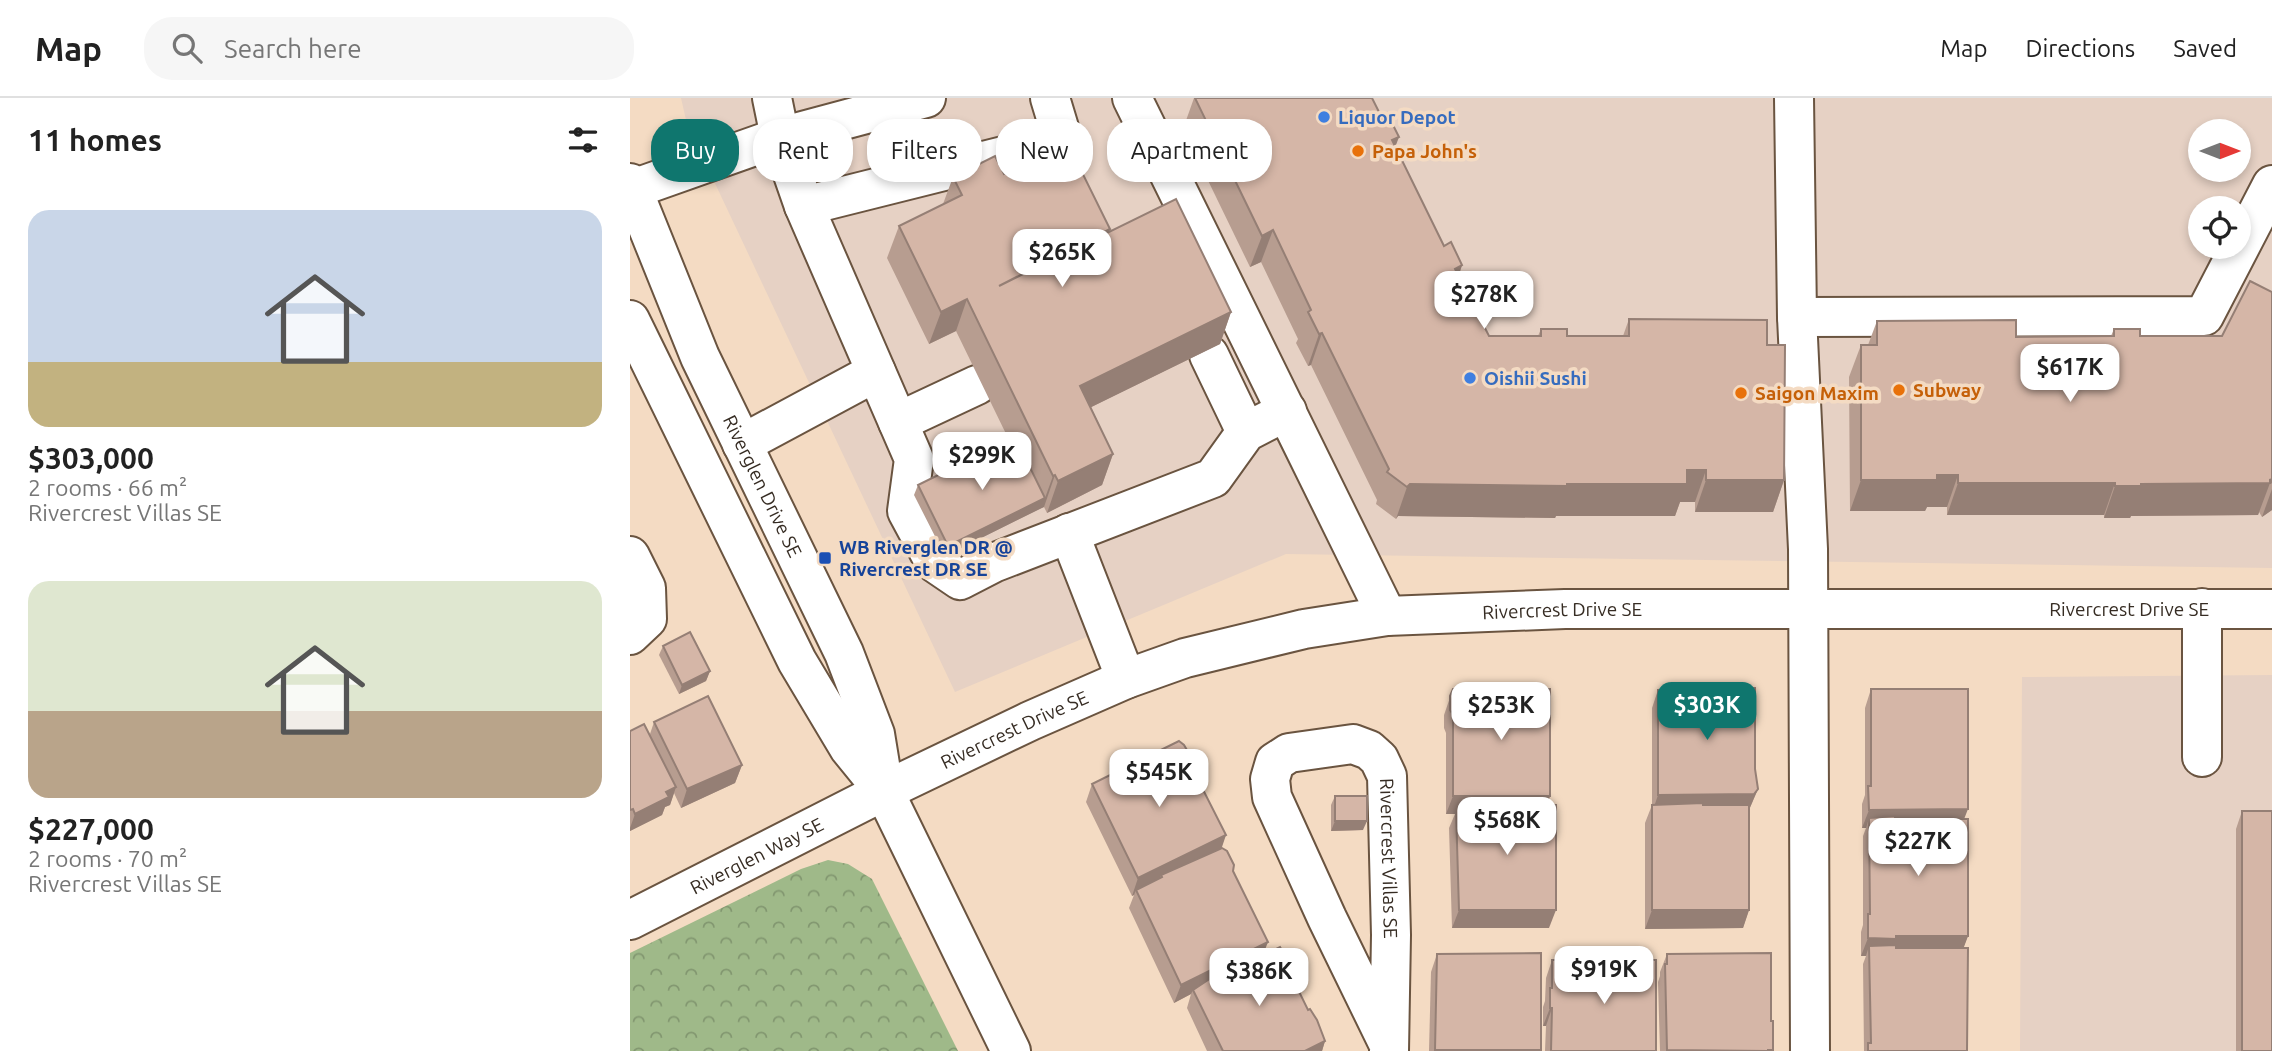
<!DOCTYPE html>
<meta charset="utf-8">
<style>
:root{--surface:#fff;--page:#f6f6f6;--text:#222;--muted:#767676;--line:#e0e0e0;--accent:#0f766e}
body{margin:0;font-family:Ubuntu,sans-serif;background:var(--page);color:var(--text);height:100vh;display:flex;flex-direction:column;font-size:26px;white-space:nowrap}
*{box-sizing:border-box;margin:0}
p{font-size:23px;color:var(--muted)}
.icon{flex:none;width:38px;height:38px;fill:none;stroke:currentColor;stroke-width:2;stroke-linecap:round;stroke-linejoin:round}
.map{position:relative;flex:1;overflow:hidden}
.panel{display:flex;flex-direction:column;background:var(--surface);width:630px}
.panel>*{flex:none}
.hud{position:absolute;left:21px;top:21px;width:665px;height:63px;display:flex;gap:14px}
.needle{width:46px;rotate:90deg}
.controls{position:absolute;left:1558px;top:21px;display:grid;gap:14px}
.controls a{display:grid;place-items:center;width:63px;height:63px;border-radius:50%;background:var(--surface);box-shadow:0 4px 10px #0003;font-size:35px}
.price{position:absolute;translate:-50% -60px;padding:0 16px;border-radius:14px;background:#fff;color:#222;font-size:23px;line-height:46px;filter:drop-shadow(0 2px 4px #0008)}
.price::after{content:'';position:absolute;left:50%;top:42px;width:21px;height:16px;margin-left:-10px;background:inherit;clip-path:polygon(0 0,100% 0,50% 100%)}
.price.active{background:var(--accent);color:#fff}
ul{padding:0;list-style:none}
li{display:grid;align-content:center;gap:14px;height:371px;padding:0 28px}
li span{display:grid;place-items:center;height:217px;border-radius:21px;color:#555}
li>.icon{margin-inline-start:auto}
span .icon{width:126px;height:126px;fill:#fffc;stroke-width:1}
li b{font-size:30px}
h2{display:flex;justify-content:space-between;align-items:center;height:84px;padding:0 28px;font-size:30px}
.pill{padding:0 24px;border-radius:28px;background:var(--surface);box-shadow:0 4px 10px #0003;font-size:24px;line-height:63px}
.pill.active{background:var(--accent);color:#fff}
header{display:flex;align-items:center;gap:42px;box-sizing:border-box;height:98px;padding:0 35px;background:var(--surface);border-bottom:2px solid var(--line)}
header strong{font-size:33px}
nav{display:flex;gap:38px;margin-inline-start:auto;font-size:24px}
.search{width:490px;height:63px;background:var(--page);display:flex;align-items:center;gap:18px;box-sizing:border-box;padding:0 24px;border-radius:28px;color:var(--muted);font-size:26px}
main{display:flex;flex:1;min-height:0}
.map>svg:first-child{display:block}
.commercial{fill:#e6d1c4;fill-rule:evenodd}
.park{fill:url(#park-crowns)}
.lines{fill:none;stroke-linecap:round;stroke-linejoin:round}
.minor-casing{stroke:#6a5440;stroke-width:42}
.minor{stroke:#fff;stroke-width:38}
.wall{fill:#b79d90}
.shaded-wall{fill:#957f75}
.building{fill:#d5b6a7;stroke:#957f75;stroke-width:2}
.shop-dot{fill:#3f7fe0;stroke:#f4dbc3;stroke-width:2.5}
.food-dot{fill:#e8710a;stroke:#f4dbc3;stroke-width:2.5}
.transit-dot{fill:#1a4fb4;stroke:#f4dbc3;stroke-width:2.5}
.labels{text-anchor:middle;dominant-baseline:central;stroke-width:7;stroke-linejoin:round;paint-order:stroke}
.shop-label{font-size:19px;font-weight:bold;fill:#366cbe;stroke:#f4dbc3;text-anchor:start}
.food-label{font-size:19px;font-weight:bold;fill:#c56008;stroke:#f4dbc3;text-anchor:start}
.street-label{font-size:19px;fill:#362c23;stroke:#f4dbc3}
.transit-label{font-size:19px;font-weight:bold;fill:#164399;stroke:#f4dbc3;text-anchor:start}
</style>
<header>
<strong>Map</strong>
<div class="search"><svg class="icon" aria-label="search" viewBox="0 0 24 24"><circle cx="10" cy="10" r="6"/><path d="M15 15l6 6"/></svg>Search here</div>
<nav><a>Map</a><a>Directions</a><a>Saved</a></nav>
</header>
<main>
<section class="panel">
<h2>11 homes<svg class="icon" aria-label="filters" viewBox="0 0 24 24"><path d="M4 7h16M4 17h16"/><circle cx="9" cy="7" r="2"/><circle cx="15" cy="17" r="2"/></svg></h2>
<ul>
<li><span style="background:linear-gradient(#c9d6e8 70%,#c2b280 0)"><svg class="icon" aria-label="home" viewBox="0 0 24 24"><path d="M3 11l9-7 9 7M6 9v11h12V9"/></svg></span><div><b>$303,000</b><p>2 rooms · 66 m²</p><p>Rivercrest Villas SE</p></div></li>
<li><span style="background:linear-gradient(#dfe7d0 60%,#b9a48a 0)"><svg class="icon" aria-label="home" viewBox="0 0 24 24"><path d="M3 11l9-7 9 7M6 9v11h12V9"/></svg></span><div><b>$227,000</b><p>2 rooms · 70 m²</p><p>Rivercrest Villas SE</p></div></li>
</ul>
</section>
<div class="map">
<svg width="1642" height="953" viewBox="0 0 1642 953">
<defs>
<pattern id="park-crowns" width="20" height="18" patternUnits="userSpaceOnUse" patternTransform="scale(1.75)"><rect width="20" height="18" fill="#9fb989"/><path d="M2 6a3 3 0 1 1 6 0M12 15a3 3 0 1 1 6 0" fill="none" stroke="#829770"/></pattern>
</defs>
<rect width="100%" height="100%" fill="#f4dbc3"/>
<g class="commercial">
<path d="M51,0H1642V470L656,456L325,594L57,26ZM1570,33H1608V72H1570ZM1570,110H1608V149H1570Z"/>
<polygon points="1642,577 1642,953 1390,953 1392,579"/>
</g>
<polygon class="park" points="198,762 218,766 242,781 328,953 0,953 0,855 171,771"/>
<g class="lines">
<defs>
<g id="minor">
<polyline points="142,0 150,39 174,108 284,361 277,413 305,465 330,482 363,465 583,380 616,334 657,313"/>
<polyline points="502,0 757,518"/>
<polyline points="1164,0 1167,219 1178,451 1180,953"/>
<path id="s1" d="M0,85L70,259L214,555L245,636L254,691"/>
<polyline points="0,92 150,39 296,0"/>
<polyline points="174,108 433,43 420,0"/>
<polyline points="1167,219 1574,218 1642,87"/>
<polyline points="0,222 167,563 219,650 254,693 381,953"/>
<polyline points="579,257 616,334"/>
<polyline points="268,324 347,287"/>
<polyline points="112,346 246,274"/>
<polyline points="439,435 496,581"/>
<polyline points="0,458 16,490 17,521 0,537"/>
<polyline points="1572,659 1572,510"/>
<path id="s2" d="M0,822L254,693L400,623L496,581L555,560L674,531L757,518L935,511H1642"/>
<path id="s3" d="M759,947L697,820L642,699L640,681L645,664L659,655L723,646L739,652L749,661L757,678L761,837L759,953"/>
</g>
</defs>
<use href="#minor" class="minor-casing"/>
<use href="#minor" class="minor"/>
</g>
<g class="wall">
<polygon points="564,0 742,0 814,148 832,167 829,178 859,238 908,238 911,231 937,238 993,238 999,221 1137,247 1154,382 1143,414 1065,414 1065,404 1050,404 1045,418 926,418 925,420 768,418 766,421 746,406 747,402 681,267 678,268 666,245 668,241 631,164 620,169 553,31"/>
<polygon points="374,76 480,131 479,134 601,214 590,246 461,309 483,356 472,387 417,415 414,409 411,410 315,458 284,397 288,387 379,342 326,233 299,246 257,160 269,128 313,106 323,79"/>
<polygon points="1642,194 1642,412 1632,419 1629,414 1628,417 1501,418 1500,420 1474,420 1474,417 1317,417 1317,409 1297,409 1295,413 1220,413 1219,279 1231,247 1238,247 1247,223 1386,239 1481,238 1484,231 1510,238 1592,238"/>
<polygon points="33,548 80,573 76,583 49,596 29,557"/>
<polygon points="823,591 920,698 917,707 919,830 822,830 819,730 825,716 816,716 816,635 814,630 814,617"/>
<polygon points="1241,591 1334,721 1338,838 1333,850 1337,953 1234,953 1233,866 1236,858 1231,858 1231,834 1233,827 1233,738 1236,730 1232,730 1232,706 1235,697 1235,610"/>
<polygon points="1028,592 1125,671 1128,691 1119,712 1119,812 1113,830 1015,831 1015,725 1022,707 1022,610"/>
<polygon points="24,624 112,667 105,685 51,710 44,695 40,707 35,709 32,717 0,733 0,633 20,636"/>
<polygon points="560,666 592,750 603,773 633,858 660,867 658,872 678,912 695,943 692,953 577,953 557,910 561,896 544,905 499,810 504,797 502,798 456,704 462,686"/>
<polygon points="705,698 733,732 701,733 701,707"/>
<polygon points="1612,713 1642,953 1606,953 1606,731"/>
<polygon points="807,856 911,953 799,953 801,874"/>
<polygon points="1037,856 1141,923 1142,953 1030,953 1028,884 1030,878 1030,874"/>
<polygon points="922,862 1026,953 915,953 916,928 913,928 913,909 915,903 916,880"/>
</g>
<g class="shaded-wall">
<polygon points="769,39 757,71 762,42"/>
<polygon points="480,131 468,163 369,188"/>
<polygon points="643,132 631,164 620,169 632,138"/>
<polygon points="832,167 821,199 825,171"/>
<polygon points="337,201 326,233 299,246 311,214"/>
<polygon points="601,214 590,246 439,320 450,288"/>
<polygon points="692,235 681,267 678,268 689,236"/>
<polygon points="483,356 472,387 417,415 428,383"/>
<polygon points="1057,372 1076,372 1065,404 1050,404 1045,418 926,418 925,420 768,418 766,421 777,389 780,386 937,386"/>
<polygon points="425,377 414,409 315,458 318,448 415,400 423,378"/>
<polygon points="1307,377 1328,377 1317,409 1297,409 1295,413 1220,413 1231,382"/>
<polygon points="1076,382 1154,382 1143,414 1065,414"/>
<polygon points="1328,385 1485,385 1474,417 1317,417"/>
<polygon points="1640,385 1628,417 1501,418 1500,420 1474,420 1485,388 1511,386"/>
<polygon points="1642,391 1642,412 1632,419"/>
<polygon points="80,573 76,583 49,596 52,587"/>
<polygon points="112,667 105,685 51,710 57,691"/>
<polygon points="46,689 40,707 35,709 32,717 0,733 0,730 5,716 36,694"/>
<polygon points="1128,691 1118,714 1022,715 1028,697"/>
<polygon points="823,698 920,698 914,716 826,712 825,716 816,716"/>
<polygon points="1338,711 1331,729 1239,720 1236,730 1232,730 1239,712"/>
<polygon points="705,723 737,723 733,732 701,733"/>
<polygon points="596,737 590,755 532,779 531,777 528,785 506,792 504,797 502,798 508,780"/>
<polygon points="829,812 926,812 919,830 822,830"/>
<polygon points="1022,812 1119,812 1113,830 1015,831"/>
<polygon points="1266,838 1338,838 1331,857 1239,848 1236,858 1231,858 1238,840"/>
<polygon points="638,844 631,862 563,892 561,896 544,905 551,887"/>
<polygon points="920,910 922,910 916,928 913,928"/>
<polygon points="695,943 692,953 675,953"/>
</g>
<g class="building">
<polygon points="565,0 742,0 751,18 757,15 769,39 762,42 814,148 821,144 832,167 825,171 859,238 911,238 911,231 937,231 937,238 999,238 999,221 1137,222 1137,247 1155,247 1154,382 1076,382 1076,372 1057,372 1057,386 937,386 937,388 780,386 777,389 757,374 759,371 692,235 689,236 678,214 681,212 643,132 632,138"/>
<polygon points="437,44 480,131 369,188 546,101 601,214 450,288 483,356 428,383 425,377 423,378 337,201 311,214 269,128 332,97 323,79 365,58 374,76"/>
<polygon points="1620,183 1642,194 1642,385 1640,381 1640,385 1511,386 1511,388 1485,388 1485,385 1328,385 1328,377 1307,377 1307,382 1231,382 1231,247 1247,247 1247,223 1386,222 1386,239 1484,238 1484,231 1510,231 1510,238 1592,238"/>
<polygon points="385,339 415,400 318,448 288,387"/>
<polygon points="60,534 80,573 52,587 33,548"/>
<polygon points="1125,590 1125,671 1128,691 1124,696 1028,697 1028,592"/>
<polygon points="823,591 920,591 920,698 823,698 823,617 820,612 820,598"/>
<polygon points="1241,591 1338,591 1338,711 1239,712 1238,688 1241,688"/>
<polygon points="78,598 112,667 57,691 24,624"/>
<polygon points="14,626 46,689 36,694 39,699 5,716 3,711 0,712 0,633"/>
<polygon points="549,643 554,647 561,659 560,666 596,737 508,780 462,686"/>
<rect x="705" y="698" width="32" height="25"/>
<polygon points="829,705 926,707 926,812 829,812 826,712"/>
<polygon points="1073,705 1073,707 1119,707 1119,812 1022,812 1022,707"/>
<rect x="1612" y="713" width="30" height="240"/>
<polygon points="1265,718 1265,721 1338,721 1338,838 1266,838 1266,841 1238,840 1238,816 1240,816 1239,720"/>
<polygon points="592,750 597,753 604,767 603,773 638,844 551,887 506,792 532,779 531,777"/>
<polygon points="1266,847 1266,850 1338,850 1337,953 1238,953 1238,945 1241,945 1239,848"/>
<polygon points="650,849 660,867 657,869 678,912 680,911 687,922 695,943 675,953 593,953 563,892 581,880 583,882"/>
<polygon points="911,855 911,952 805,952 807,856"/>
<polygon points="1141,855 1141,923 1143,923 1143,952 1138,952 1138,953 1037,952 1035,866 1037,866 1037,856"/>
<polygon points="922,862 1026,862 1026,953 921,953 922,910 920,910 920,890 922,890"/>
</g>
<g class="shop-dot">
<circle cx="694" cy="19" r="7"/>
<circle cx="840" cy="280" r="7"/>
</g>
<g class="food-dot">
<circle cx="728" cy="53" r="7"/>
<circle cx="1269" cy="292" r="7"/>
<circle cx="1111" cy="295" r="7"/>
</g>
<rect class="transit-dot" x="188" y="453" width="14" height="14" rx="3.5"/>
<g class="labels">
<g class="shop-label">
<text x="708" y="19">Liquor Depot</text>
<text x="854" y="280">Oishii Sushi</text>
</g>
<g class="food-label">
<text x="742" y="53">Papa John's</text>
<text x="1283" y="292">Subway</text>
<text x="1125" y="295">Saigon Maxim</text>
</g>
<g class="street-label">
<text stroke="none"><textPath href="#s1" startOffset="331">Riverglen Drive SE</textPath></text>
<text stroke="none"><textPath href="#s2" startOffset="1563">Rivercrest Drive SE</textPath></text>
<text stroke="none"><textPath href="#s2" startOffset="996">Rivercrest Drive SE</textPath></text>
<text stroke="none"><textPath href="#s2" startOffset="429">Rivercrest Drive SE</textPath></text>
<text stroke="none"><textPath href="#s2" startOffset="142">Riverglen Way SE</textPath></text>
<text stroke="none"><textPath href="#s3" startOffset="523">Rivercrest Villas SE</textPath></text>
</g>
<g class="transit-label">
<text x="209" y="449">WB Riverglen DR @<tspan x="209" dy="22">Rivercrest DR SE</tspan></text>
</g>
</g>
</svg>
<div class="controls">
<a><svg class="needle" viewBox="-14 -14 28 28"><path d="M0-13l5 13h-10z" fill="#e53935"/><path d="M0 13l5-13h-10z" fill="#767676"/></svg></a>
<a><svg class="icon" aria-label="locate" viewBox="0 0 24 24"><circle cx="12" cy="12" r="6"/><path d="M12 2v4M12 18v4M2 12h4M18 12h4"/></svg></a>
</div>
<b class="price" style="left:432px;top:191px">$265K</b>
<b class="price" style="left:854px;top:233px">$278K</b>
<b class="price" style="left:1440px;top:306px">$617K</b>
<b class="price" style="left:352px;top:394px">$299K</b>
<b class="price" style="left:871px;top:644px">$253K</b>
<b class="price active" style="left:1077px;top:644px">$303K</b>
<b class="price" style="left:529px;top:711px">$545K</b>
<b class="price" style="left:877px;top:759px">$568K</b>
<b class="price" style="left:1288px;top:780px">$227K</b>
<b class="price" style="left:974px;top:908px">$919K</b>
<b class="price" style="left:629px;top:910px">$386K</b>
<div class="hud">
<a class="pill active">Buy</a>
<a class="pill">Rent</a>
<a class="pill">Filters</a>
<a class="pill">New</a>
<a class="pill">Apartment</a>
</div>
</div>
</main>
